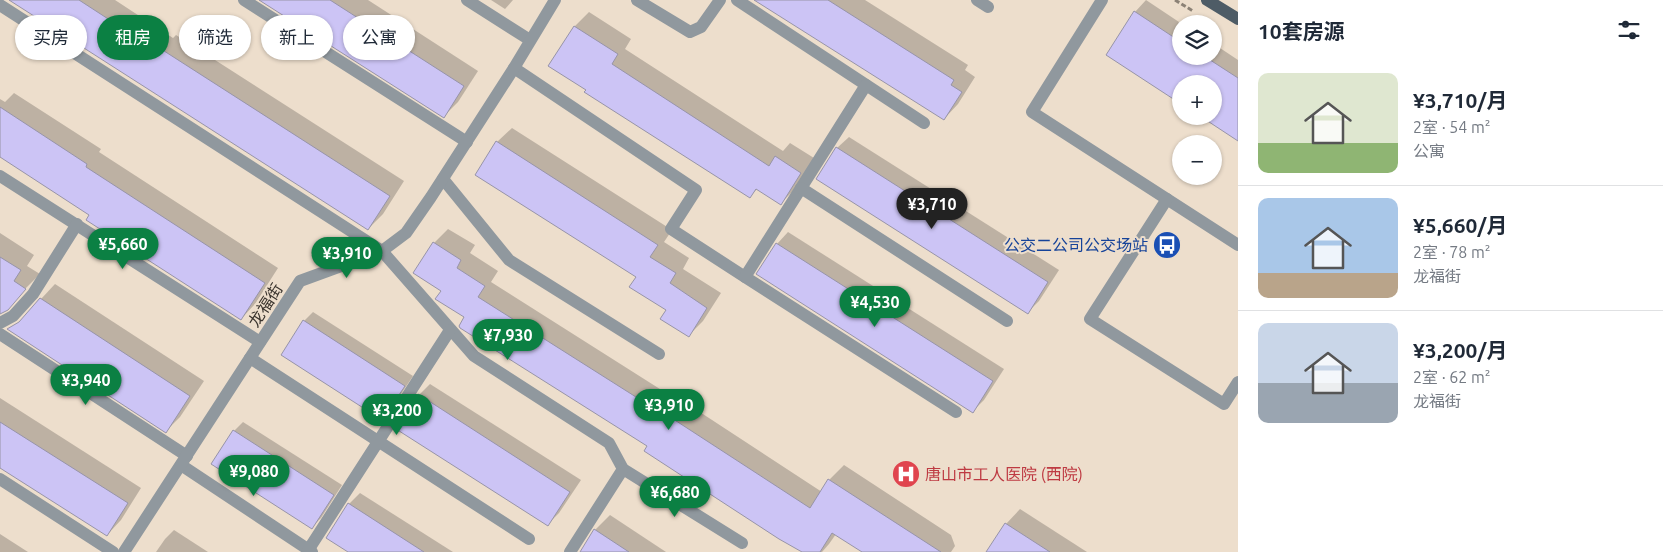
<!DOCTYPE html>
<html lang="zh">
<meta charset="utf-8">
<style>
:root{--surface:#fff;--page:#f6f6f7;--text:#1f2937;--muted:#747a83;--line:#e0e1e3;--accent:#0b8043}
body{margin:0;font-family:Ubuntu,"Noto Sans SC",sans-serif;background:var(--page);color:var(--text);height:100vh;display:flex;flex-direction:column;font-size:19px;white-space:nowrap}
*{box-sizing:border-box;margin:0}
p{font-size:16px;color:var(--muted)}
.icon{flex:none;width:28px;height:28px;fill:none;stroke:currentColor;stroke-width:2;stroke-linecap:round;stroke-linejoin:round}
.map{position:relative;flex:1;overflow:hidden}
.sheet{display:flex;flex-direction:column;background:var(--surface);width:425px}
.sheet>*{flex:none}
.guide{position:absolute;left:15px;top:15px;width:475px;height:45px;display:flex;gap:10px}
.buttons{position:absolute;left:1172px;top:15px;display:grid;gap:10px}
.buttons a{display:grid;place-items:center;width:50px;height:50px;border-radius:50%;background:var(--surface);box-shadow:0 1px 4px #0004;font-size:25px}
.price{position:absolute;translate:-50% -42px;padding:0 11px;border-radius:18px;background:var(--accent);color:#fff;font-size:16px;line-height:32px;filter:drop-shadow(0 1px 2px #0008)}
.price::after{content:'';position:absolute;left:50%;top:30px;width:15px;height:11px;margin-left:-8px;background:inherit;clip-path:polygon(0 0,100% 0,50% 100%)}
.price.current{background:#222;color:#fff}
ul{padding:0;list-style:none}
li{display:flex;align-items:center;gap:15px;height:125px;padding:0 20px}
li+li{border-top:1px solid var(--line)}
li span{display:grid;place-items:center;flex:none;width:140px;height:100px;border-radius:10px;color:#555}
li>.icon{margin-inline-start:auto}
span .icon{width:60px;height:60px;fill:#fffc;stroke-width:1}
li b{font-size:21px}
h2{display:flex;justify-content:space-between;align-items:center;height:60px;padding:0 20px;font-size:21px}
.tag{padding:0 18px;border-radius:22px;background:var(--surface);box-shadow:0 1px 4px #0004;font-size:18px;line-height:45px}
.tag.current{background:var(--accent);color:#fff}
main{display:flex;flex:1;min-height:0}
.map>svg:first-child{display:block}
.shadow{fill:#0003}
.building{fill:#ccc4f5;stroke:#9794a8}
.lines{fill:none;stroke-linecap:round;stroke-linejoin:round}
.path{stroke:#8c8276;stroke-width:3;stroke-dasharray:5 2.5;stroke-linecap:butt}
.minor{stroke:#90989e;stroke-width:12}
.major{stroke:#4e5c66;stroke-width:12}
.labels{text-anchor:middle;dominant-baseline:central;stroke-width:4;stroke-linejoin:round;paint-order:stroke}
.transit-label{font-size:16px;fill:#164399;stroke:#eddecc;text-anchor:end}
.street-label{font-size:16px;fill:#39332d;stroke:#eddecc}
.health-label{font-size:16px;fill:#be3a42;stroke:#eddecc;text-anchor:start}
</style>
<main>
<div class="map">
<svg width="1238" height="552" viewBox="0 0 1238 552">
<rect width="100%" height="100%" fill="#eddecc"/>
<g class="shadow">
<polygon points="11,0 115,0 173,38 176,35 404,181 383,214 368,229"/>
<polygon points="261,0 368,0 478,71 458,102 444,116"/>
<polygon points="491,0 513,0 505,9"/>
<polygon points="757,0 865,0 968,65 965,70 975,77 958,104 944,119"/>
<polygon points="1146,0 1182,24 1181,56 1214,56 1214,44 1238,60 1238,140 1202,116 1214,116 1214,84 1181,84 1181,102 1108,54 1135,12"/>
<polygon points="589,12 631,39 625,49 783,151 790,143 814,158 795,189 781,203 757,189 750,196 549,65 575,26"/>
<polygon points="14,93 101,149 99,152 278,268 255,304 241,319 91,214 0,155 0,99 5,102"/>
<polygon points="512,128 672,230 664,242 689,258 683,269 721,293 703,321 689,335 637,277 497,142"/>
<polygon points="849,137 1059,270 1039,301 1028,312 818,179 837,148"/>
<polygon points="448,229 475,245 470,253 498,271 491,282 682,403 683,401 822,492 829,480 844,465 951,535 955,546 951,552 864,552 836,534 829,544 822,552 803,552 466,317 443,290 434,243"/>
<polygon points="788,232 1004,369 984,400 973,411 758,274 777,244"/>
<polygon points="0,233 34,255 27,266 40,274 4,310 0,307"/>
<polygon points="55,284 204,381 180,417 166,431 41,299"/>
<polygon points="313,312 413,376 391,409 382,418 304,321"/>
<polygon points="430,384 581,480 559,513 548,524 419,395"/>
<polygon points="0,398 141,488 121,520 107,535 0,466"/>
<polygon points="243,422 342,485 321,518 312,527 213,464 234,431"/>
<polygon points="360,493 453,552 350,552 349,504"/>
<polygon points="1020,509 1087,552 988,552 1006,524"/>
<polygon points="610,515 666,552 581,552 595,530"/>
<polygon points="174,530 208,552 156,552 165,539"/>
<polygon points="0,534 28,552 0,552"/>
</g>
<g class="building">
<polygon points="9,0 79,0 159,52 161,49 390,196 368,230"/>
<polygon points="259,0 330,0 464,86 444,118"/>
<polygon points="754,0 828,0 954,80 951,85 962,92 944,120"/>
<polygon points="1134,11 1181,42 1181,56 1204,56 1238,78 1238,141 1200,116 1214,116 1214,84 1181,84 1181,104 1106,55"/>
<polygon points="574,26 618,54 612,64 769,166 775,156 801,173 781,205 756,189 750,198 584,92 586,90 548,66"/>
<polygon points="0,107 87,164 86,167 265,283 241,320 86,220 89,215 0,157"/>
<polygon points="496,141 658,245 650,257 676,273 670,283 707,308 689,337 660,319 666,310 629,287 636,277 475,175"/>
<polygon points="836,147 1048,282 1028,314 816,179"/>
<polygon points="433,242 461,260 457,268 485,286 478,297 666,416 667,415 810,508 828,479 941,552 862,552 832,533 820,552 802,552 779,539 644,451 647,446 460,328 459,326 464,317 435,299 441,291 413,273"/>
<polygon points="776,243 993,381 973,413 756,274"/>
<polygon points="0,257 21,270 14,281 26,289 8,310 0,314"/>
<polygon points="40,298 190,396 166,433 7,329 19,322"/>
<polygon points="303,320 405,386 382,420 281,355"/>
<polygon points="418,394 570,492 548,526 396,429"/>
<polygon points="0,422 128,503 107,536 0,468"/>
<polygon points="233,430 334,495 312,529 211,464"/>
<polygon points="348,503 424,552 348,552 326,538"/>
<polygon points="1005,523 1050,552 986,552"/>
<polygon points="594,529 629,552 580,552"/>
</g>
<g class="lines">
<polyline class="path" points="1175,0 1193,11"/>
<g class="minor">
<polyline points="244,0 467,142"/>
<polyline points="467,0 530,40"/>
<polyline points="637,0 690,32 701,27 720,0"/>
<polyline points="737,0 924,123"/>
<polyline points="977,0 988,7"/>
<polyline points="1102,0 1032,112 1238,245"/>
<polyline points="0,5 382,251 474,356 609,443 623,469 742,543"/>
<polyline points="514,68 696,190 671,229 745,277"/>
<polyline points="866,85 745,277 956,412"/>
<polyline points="0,176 260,342"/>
<polyline points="443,179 509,260 659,354"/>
<polyline points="801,188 1007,321"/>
<polyline points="1167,199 1090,319 1224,404 1238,382"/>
<polyline points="0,323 13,316 33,294 77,224"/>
<polyline points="0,334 187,456"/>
<polyline points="250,358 529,539"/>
<polyline points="181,465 312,552"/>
<polyline points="0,479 113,552"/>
<polyline points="124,552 300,281 382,251 406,233 431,197 514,68 555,0"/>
<polyline points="307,552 450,330"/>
<polyline points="570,552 623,469"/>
</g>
<polyline class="major" points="1207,0 1238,19"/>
</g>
<defs>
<symbol id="bus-disc" viewBox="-11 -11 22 22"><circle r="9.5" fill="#1a4fb4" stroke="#eddecc"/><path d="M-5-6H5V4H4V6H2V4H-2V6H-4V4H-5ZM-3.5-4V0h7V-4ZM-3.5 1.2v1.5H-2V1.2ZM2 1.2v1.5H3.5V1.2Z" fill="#fff"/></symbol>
<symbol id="hospital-disc" viewBox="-11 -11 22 22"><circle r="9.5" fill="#e0444e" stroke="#eddecc"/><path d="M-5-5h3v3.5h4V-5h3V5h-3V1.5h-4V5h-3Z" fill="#fff"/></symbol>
</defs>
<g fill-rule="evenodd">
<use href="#bus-disc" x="1151" y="229" width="32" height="32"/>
<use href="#hospital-disc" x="890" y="458" width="32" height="32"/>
</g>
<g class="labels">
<g class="transit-label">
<text x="1148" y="245">公交二公司公交场站</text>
</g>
<g class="street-label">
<text transform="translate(265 305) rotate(-57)">龙福街</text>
</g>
<g class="health-label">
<text x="925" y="474">唐山市工人医院 (西院)</text>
</g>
</g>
</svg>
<div class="buttons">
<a><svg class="icon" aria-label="layers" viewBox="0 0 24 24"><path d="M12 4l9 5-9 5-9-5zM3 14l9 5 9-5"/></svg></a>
<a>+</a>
<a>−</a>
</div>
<b class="price current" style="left:932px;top:230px">¥3,710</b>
<b class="price" style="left:123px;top:270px">¥5,660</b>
<b class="price" style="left:347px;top:279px">¥3,910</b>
<b class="price" style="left:875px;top:328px">¥4,530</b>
<b class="price" style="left:508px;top:361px">¥7,930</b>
<b class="price" style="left:86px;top:406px">¥3,940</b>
<b class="price" style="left:669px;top:431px">¥3,910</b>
<b class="price" style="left:397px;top:436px">¥3,200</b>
<b class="price" style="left:254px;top:497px">¥9,080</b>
<b class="price" style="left:675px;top:518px">¥6,680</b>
<div class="guide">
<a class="tag">买房</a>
<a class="tag current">租房</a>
<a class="tag">筛选</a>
<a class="tag">新上</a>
<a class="tag">公寓</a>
</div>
</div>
<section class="sheet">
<h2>10套房源<svg class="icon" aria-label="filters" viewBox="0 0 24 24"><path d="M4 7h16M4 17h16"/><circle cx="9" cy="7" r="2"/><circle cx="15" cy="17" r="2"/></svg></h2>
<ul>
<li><span style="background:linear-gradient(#dfe7d0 70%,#8fb573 0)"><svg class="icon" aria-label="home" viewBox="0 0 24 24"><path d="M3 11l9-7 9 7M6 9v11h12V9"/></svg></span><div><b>¥3,710/月</b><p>2室 · 54 m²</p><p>公寓</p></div></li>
<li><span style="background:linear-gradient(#a9c7e8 75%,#b9a48a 0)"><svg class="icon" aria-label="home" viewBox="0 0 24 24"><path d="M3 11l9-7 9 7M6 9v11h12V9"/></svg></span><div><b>¥5,660/月</b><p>2室 · 78 m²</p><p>龙福街</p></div></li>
<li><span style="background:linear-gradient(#c9d6e8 60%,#9aa5b1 0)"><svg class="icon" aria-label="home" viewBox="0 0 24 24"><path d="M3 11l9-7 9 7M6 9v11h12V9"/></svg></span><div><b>¥3,200/月</b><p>2室 · 62 m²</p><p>龙福街</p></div></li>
</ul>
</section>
</main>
